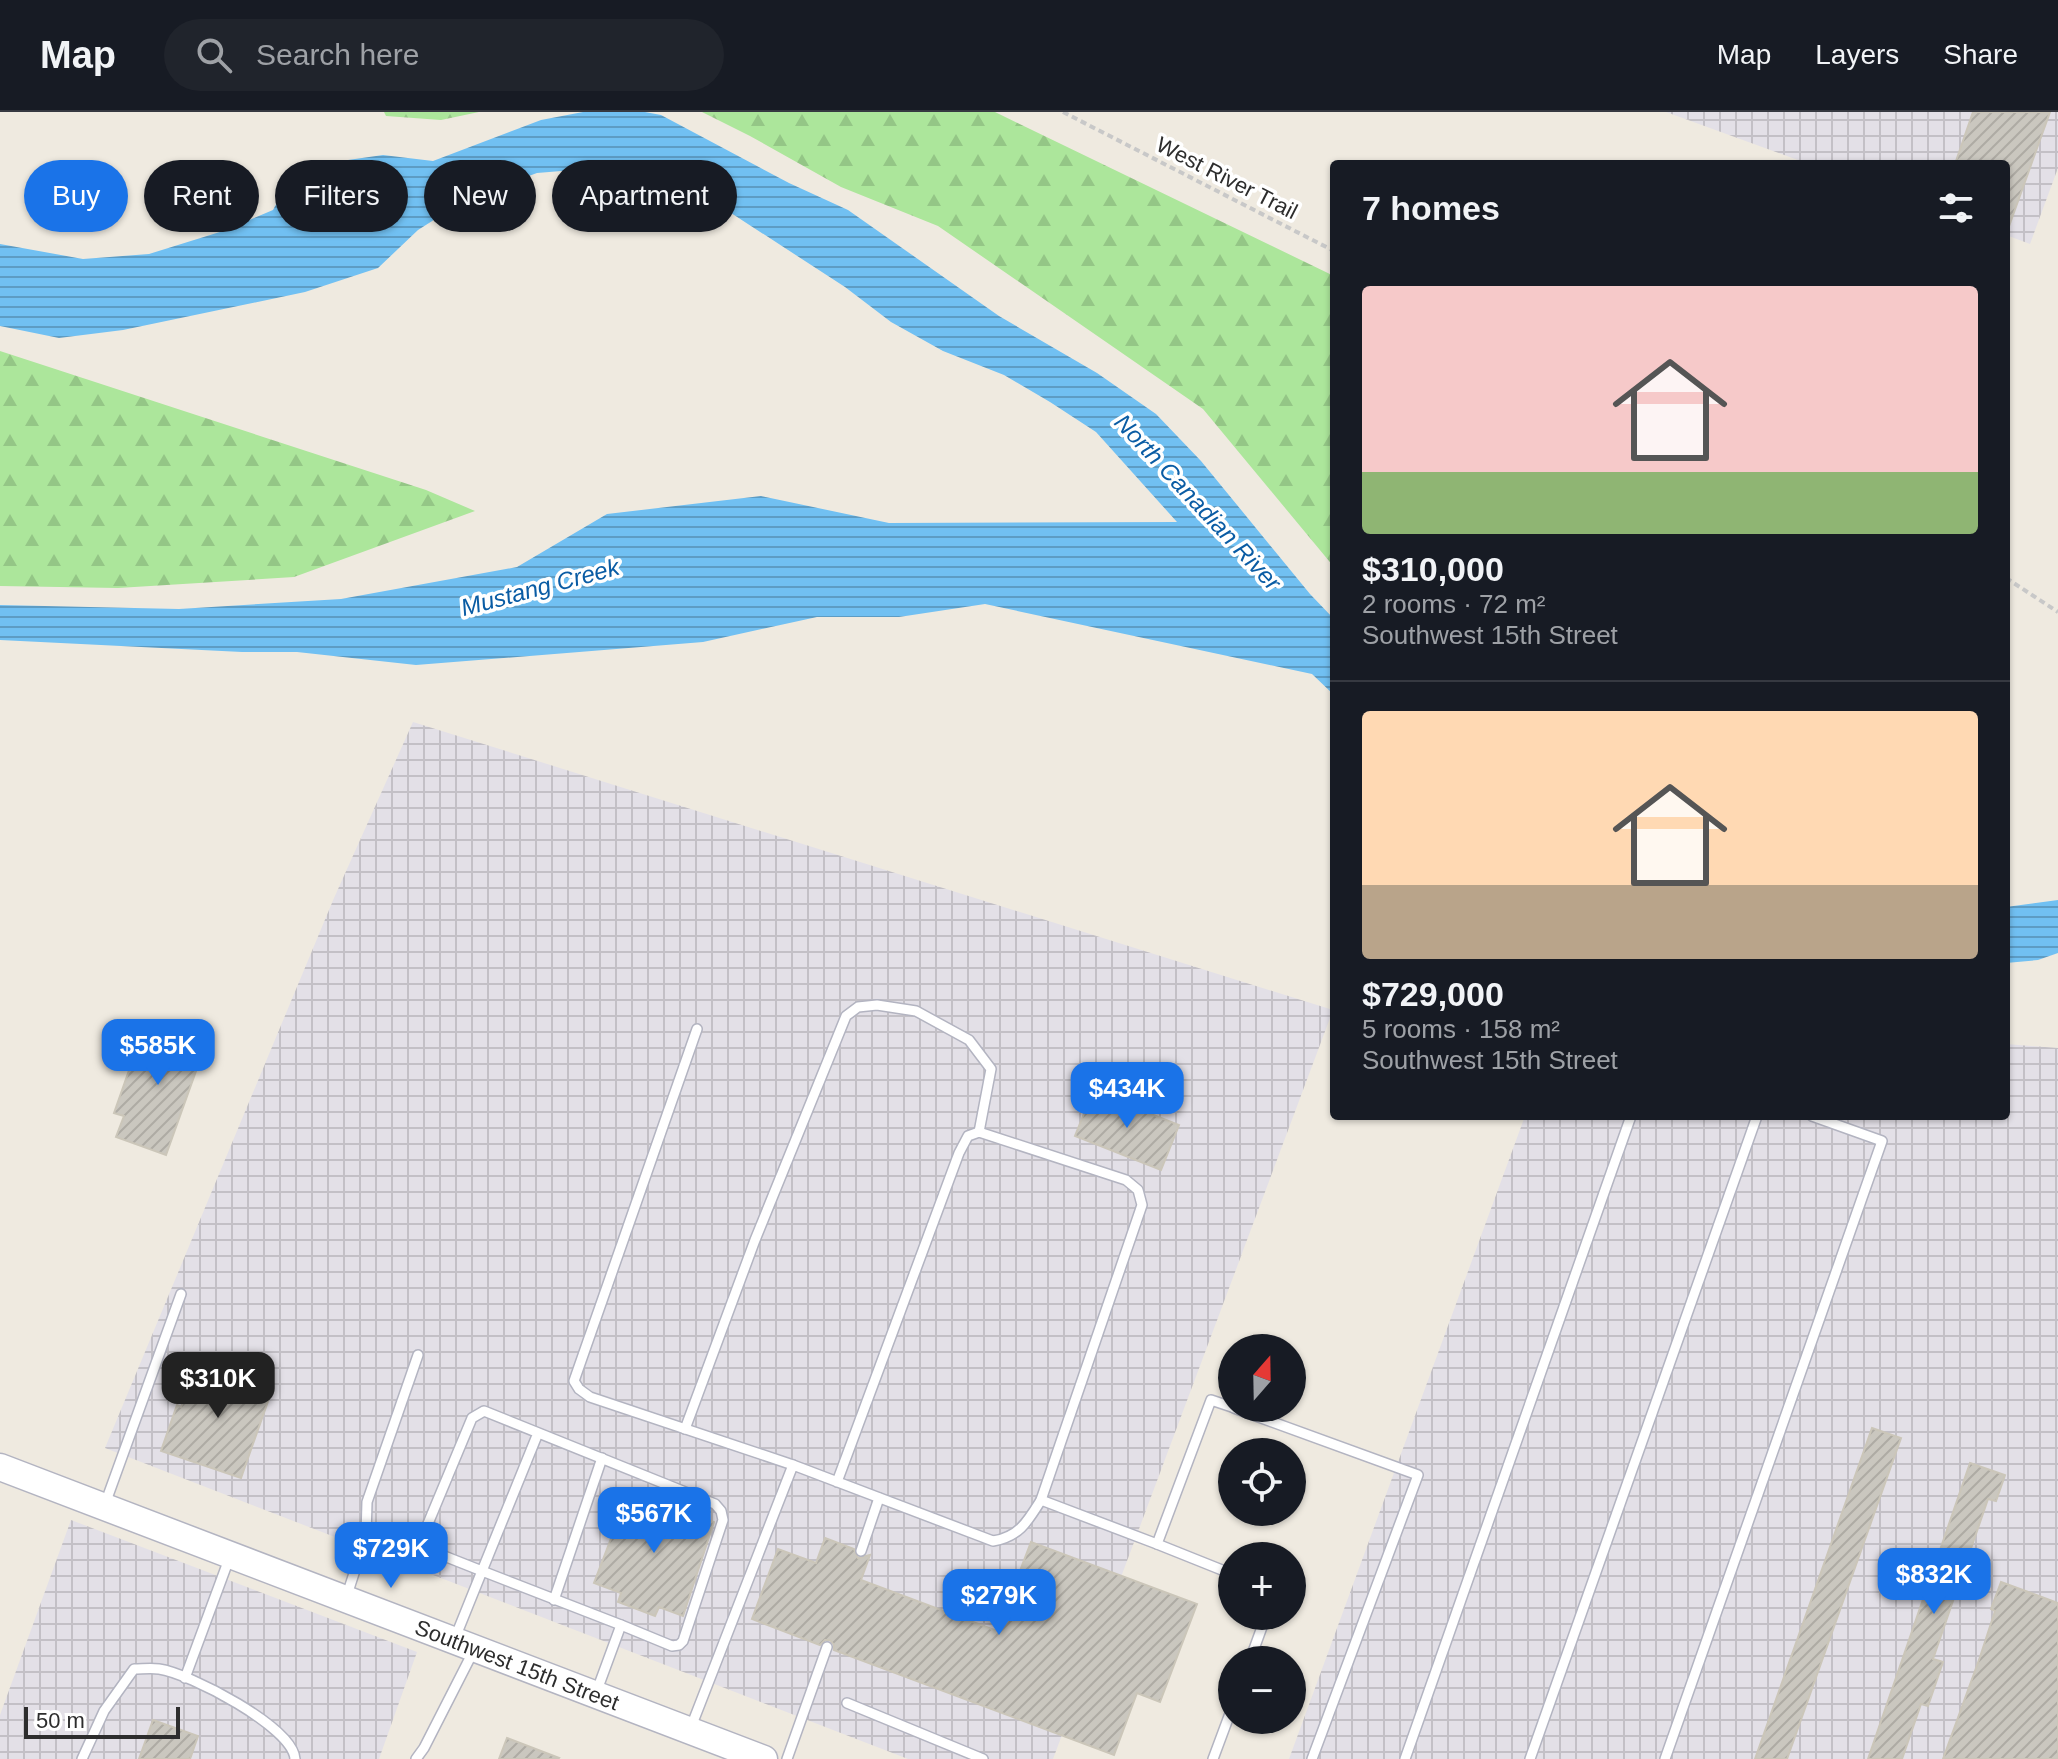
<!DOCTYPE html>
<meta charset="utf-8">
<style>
:root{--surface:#171b24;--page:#20242c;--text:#f1f3f6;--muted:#9ea1a6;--line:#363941;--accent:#1a73e8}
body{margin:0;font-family:Helvetica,sans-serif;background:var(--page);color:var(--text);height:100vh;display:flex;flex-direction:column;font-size:30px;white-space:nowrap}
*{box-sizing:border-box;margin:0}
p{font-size:26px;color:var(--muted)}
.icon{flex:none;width:44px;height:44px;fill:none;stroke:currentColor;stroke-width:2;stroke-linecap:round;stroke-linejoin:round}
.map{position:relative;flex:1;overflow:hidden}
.details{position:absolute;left:1330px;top:48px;width:680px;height:960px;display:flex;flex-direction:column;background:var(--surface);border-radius:8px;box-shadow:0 2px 6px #0004}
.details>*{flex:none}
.top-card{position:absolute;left:24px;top:48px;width:760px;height:72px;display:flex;gap:16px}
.needle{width:52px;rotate:20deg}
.buttons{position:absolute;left:1218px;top:1222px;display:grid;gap:16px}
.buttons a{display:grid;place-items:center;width:88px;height:88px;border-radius:50%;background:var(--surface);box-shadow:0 2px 6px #0004;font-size:40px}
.scale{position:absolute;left:24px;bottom:20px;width:156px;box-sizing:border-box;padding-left:8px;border:4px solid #2d2d2d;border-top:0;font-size:22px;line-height:28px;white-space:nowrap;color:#2d2d2d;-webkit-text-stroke:6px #fff;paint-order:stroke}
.price{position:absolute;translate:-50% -68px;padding:0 18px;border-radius:16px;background:var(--accent);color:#fff;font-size:26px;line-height:52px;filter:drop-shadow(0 2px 4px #0008)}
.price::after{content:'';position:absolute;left:50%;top:48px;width:24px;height:18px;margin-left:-12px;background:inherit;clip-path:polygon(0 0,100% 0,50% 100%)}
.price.selected{background:#222;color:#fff}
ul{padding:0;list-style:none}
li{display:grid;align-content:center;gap:16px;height:424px;padding:0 32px}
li+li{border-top:2px solid var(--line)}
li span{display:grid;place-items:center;height:248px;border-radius:8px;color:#555}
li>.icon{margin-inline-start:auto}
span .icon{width:144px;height:144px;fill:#fffc;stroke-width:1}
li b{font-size:34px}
h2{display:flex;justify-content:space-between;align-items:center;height:96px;padding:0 32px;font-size:34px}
.tag{padding:0 28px;border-radius:36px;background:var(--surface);box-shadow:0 2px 6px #0004;font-size:28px;line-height:72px}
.tag.selected{background:var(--accent);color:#fff}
header{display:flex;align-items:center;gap:48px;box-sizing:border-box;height:112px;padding:0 40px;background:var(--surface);border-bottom:2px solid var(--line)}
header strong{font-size:38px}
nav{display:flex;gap:44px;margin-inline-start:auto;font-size:28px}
.search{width:560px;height:72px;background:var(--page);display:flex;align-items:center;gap:20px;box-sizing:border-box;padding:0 28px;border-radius:44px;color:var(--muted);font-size:30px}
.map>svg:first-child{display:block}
.industrial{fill:url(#industrial-grid)}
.forest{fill:url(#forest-firs)}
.water{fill:url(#water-rules)}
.building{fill:url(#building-hatch);stroke:#cbc6b9;stroke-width:2}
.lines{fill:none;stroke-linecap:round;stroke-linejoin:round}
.service-casing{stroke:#b3b4c1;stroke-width:12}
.secondary-casing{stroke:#b3b4c1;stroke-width:29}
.path{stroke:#c8c8c8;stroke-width:4;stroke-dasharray:6 4;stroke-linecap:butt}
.service{stroke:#fff;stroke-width:9}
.secondary{stroke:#fff;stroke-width:26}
.labels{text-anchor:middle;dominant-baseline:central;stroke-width:7;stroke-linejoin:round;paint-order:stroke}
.street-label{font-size:22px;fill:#2d2d2d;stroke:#fff}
.water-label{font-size:24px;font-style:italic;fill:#0a5ca4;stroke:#fff}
</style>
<header>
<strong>Map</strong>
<div class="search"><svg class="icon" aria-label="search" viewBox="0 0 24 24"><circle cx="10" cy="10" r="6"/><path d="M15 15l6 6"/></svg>Search here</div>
<nav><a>Map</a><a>Layers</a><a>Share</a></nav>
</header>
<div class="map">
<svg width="2058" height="1647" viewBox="0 0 2058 1647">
<defs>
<pattern id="industrial-grid" width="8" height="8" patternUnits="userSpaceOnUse" patternTransform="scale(2)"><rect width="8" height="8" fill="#e3e0e7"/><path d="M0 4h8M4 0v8" fill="none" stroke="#c3c0c6"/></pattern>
<pattern id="forest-firs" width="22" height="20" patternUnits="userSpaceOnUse" patternTransform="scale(2)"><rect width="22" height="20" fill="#ace69b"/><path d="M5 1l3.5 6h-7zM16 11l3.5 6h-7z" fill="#94c686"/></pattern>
<pattern id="water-rules" width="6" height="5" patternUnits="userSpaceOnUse" patternTransform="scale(2)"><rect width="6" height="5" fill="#71c0f2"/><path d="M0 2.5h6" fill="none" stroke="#5d9cc4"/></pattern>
<pattern id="building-hatch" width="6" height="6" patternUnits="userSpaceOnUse" patternTransform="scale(2)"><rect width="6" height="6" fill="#cac7bf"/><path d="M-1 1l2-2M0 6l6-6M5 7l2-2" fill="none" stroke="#aeaba4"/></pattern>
</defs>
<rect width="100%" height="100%" fill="#efeae0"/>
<g class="industrial">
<polygon points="1666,0 2058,0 2058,56 2030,132 2006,123 2006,52 1809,52"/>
<polygon points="413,610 1333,898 1053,1647 908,1647 105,1336 334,786"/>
<polygon points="2006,932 2058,936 2058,1647 1289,1647 1525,1004 2006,1004"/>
<polygon points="71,1408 417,1540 379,1647 0,1647 0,1603"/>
</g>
<g class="forest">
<polygon points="384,0 479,0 441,8 386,4"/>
<polygon points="702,0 995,0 1334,164 1334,455 1203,297 938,114 841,75 750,24"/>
<polygon points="0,239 426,378 475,399 294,465 118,476 0,474"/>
</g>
<g class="water">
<polygon points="583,0 645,0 661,3 789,71 848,98 999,204 1097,261 1156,302 1201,349 1310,482 1334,507 1334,583 1312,562 985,492 899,505 817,505 703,530 416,553 297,540 242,540 0,528 0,493 179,497 341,487 517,455 607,402 761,384 889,411 1177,410 1096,320 1050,290 1004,263 943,239 891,210 845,175 708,86 658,66 598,56 537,61 470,85 418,118 378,156 305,180 123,218 59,226 0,214 0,132 83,147 149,142 223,119 273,98 288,70 313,53 383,43 433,49 541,8"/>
<polygon points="2058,788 2058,841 2038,848 2006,851 2006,795"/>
</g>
<g class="building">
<polygon points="1973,0 2050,0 2008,117 2006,117 2006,52 1955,52"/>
<polygon points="146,910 206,931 166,1043 116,1025 124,1004 114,1001"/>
<polygon points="1093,979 1179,1013 1161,1058 1075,1024"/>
<polygon points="197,1249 273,1275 241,1366 161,1339 177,1293 181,1295"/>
<polygon points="1872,1316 1901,1326 1787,1647 1755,1647"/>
<polygon points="1970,1351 2005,1363 1996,1389 1988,1387 1933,1547 1943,1550 1928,1594 1921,1592 1902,1647 1868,1647"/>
<polygon points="630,1377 714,1410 683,1504 659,1495 655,1504 618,1490 621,1481 594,1471"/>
<polygon points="825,1426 854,1437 858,1446 870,1443 861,1468 997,1519 1031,1430 1197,1492 1160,1590 1137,1581 1114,1643 834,1538 834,1533 830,1528 825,1528 820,1533 752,1507 778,1437 816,1451"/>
<polygon points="2001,1470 2058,1491 2058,1647 1943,1647 1980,1545 1995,1499 1991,1497"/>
<polygon points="153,1608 198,1624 190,1647 139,1647"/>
<polygon points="507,1626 559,1646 558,1647 499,1647"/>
</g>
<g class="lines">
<defs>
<g id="service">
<polyline points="697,917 574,1269 579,1277 590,1285 793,1353"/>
<polyline points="1232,1295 1211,1288 1157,1432 1232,1462"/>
<polyline points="1234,1296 1418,1363 1312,1647"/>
<polyline points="685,1317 755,1128 846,904 858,895 877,893 916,899 969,928 991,957 979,1020"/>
<polyline points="538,1321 482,1459 429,1438 422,1426 472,1306 484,1299 715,1392 721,1399 723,1408 683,1529 679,1533 672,1534 621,1513"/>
<polyline points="1041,1388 1157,1432"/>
<polyline points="105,1392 181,1182"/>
<polyline points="861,1439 879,1386"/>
<polyline points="347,1483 366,1424 367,1390 418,1243"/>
<polyline points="554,1488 602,1346"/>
<polyline points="455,1526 482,1459 621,1513 596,1581"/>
<polyline points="1250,1548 1266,1504"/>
<polyline points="185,1566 229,1447"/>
<polyline points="847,1591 983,1647"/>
<path d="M691,1615L793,1353L993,1429C1019,1425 1028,1409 1041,1388L1142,1093L1138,1078L1126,1068L979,1020L968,1024L959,1041L837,1370"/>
<path d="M82,1647L104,1599L134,1557C142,1557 151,1556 159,1557C189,1561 293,1615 295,1647"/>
<polyline points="416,1647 424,1636 473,1540"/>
<polyline points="787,1647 827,1535"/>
<polyline points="1213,1647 1232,1596"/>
<polyline points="1405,1647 1631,1004"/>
<polyline points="1530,1647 1757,1004"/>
<polyline points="1665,1647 1882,1029 1812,1004"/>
</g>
<polyline id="secondary" points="0,1355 764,1647"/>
</defs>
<use href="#service" class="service-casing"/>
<use href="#secondary" class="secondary-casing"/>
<g class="path">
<polyline points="1063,0 1334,139"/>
<polyline points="2006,466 2058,500"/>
</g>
<use href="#service" class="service"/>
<use href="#secondary" class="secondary"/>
</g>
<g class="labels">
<g class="street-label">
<text transform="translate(1227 66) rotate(27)">West River Trail</text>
<text transform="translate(517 1553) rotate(21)">Southwest 15th Street</text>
</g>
<g class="water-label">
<text transform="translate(1198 390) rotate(47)">North Canadian River</text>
<text transform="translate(540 475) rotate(-15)">Mustang Creek</text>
</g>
</g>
</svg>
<div class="buttons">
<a><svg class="needle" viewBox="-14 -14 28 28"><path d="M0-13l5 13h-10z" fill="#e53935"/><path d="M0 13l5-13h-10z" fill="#9ea1a6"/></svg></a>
<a><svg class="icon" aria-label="locate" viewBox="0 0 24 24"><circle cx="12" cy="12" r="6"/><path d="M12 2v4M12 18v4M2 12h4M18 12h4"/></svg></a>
<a>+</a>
<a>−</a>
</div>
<div class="scale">50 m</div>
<b class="price" style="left:158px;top:975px">$585K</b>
<b class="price" style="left:1127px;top:1018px">$434K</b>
<b class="price selected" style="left:218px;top:1308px">$310K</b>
<b class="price" style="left:654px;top:1443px">$567K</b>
<b class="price" style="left:391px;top:1478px">$729K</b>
<b class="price" style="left:1934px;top:1504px">$832K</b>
<b class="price" style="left:999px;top:1525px">$279K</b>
<div class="top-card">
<a class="tag selected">Buy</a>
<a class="tag">Rent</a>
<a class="tag">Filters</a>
<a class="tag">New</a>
<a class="tag">Apartment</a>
</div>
<section class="details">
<h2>7 homes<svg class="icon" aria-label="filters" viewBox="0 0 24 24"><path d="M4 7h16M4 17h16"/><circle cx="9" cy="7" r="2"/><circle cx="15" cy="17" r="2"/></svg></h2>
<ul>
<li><span style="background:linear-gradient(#f6c9c9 75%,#8fb573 0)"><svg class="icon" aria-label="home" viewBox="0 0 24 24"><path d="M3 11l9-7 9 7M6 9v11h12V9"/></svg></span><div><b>$310,000</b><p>2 rooms · 72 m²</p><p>Southwest 15th Street</p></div></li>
<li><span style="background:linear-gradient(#ffd9b3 70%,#b9a48a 0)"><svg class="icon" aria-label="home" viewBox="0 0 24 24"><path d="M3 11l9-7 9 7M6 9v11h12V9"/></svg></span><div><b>$729,000</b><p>5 rooms · 158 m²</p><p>Southwest 15th Street</p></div></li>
</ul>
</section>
</div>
